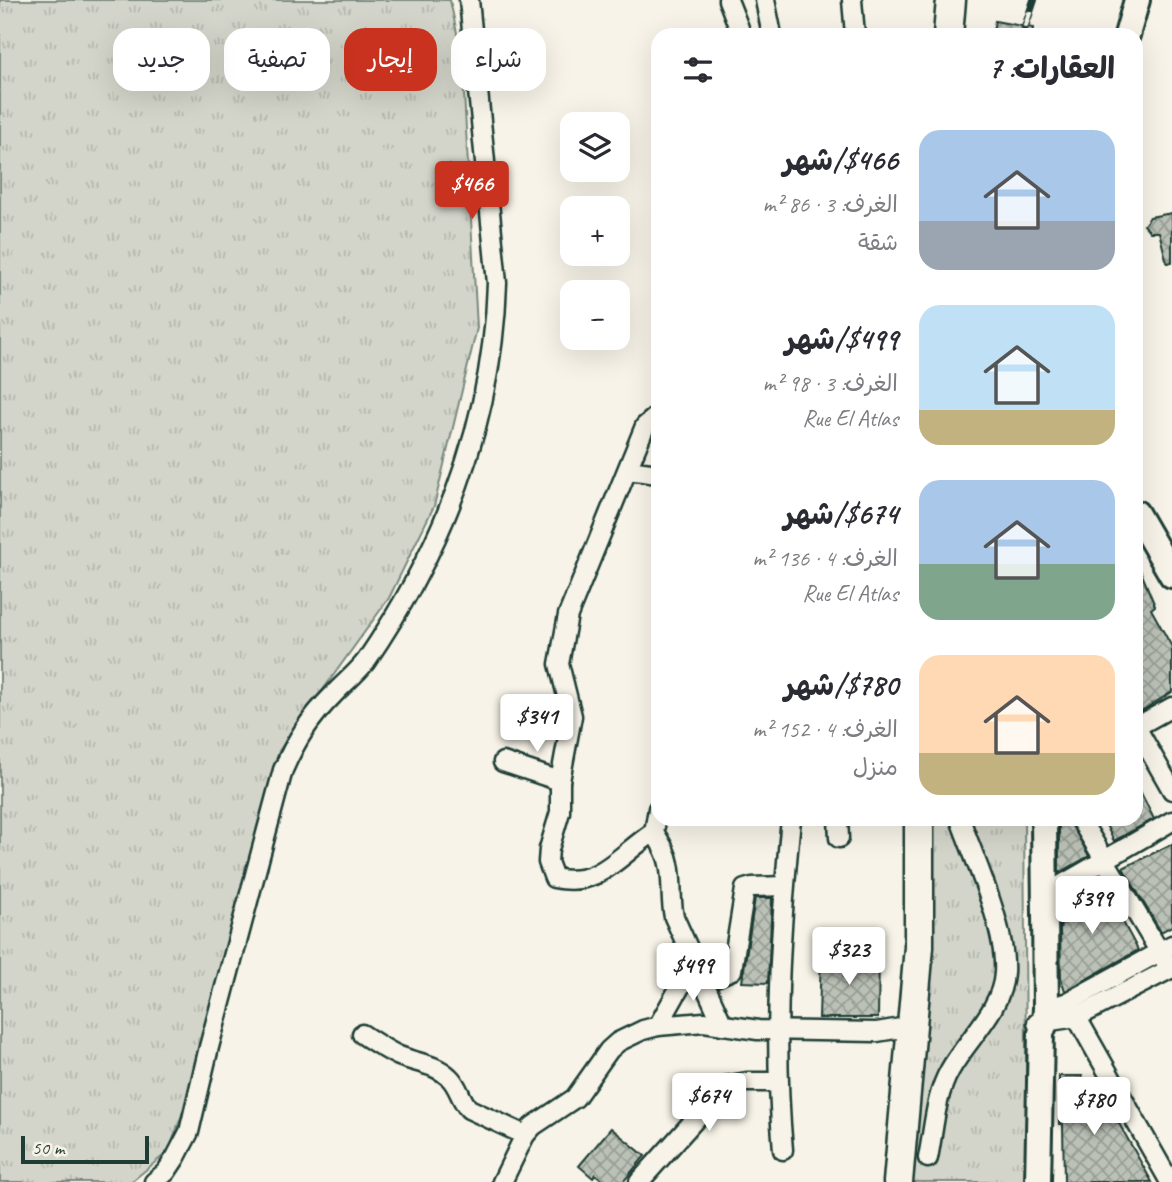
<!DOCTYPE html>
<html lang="ar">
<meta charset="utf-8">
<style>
:root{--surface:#fff;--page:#f7f7f7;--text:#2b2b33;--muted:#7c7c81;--accent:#c8321e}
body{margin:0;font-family:Caveat,"Playpen Sans Arabic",sans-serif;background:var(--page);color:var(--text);direction:rtl;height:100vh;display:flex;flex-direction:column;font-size:26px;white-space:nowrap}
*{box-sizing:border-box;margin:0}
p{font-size:23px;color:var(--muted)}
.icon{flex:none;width:38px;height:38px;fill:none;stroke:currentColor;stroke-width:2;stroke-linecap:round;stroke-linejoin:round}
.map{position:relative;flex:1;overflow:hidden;direction:ltr}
.sheet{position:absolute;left:651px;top:28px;width:492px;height:798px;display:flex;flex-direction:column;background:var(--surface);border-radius:21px;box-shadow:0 7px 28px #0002;direction:rtl}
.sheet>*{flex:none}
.hud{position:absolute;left:21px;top:28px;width:525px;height:63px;direction:rtl;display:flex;gap:14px}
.controls{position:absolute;left:560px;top:112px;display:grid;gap:14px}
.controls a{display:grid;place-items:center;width:70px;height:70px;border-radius:14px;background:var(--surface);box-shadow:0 7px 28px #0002;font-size:35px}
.scale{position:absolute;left:21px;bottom:18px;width:128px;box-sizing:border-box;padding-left:7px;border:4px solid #1f3d34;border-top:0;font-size:19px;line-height:24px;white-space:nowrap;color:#1f3d34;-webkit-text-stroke:5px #f7f3e8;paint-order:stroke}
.price{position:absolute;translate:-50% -60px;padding:0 16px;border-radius:7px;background:#fff;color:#222;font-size:23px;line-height:46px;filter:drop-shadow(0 2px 4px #0008)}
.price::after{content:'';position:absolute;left:50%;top:42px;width:21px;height:16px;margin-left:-10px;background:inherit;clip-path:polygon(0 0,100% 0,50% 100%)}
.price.selected{background:var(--accent);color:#fff}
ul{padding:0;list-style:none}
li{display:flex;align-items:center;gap:21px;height:175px;padding:0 28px}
li span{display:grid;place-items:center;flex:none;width:196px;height:140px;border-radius:21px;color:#555}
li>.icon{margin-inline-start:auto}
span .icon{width:84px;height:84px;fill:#fffc;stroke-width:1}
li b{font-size:30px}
h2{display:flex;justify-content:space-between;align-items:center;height:84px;padding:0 28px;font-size:30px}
.chip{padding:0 24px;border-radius:21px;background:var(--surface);box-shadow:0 7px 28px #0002;font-size:24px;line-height:63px}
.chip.selected{background:var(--accent);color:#fff}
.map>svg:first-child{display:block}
.grass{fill:url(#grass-tufts);stroke:#79897f;stroke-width:2}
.building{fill:url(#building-cross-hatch);stroke:#1f3d34;stroke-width:2}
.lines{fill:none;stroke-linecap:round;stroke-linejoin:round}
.street-casing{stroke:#1f3d34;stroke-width:23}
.secondary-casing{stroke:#1f3d34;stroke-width:30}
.primary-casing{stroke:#1f3d34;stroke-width:33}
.street{stroke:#f7f3e8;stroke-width:18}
.secondary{stroke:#f7f3e8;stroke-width:24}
.primary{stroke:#f7f3e8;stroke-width:28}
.rail-casing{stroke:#1f3d34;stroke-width:8}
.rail{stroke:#f7f3e8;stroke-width:5;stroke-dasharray:16;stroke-linecap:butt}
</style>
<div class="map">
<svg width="1172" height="1182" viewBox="0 0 1172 1182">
<defs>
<pattern id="grass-tufts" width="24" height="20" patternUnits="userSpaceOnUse" patternTransform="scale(1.75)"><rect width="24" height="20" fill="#d3d5ca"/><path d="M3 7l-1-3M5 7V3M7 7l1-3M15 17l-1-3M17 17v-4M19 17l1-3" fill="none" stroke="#b5b8ae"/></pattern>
<pattern id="building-cross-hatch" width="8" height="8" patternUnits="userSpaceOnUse" patternTransform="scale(1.75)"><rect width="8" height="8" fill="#bbc1b6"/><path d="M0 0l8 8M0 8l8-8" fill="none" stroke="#979e95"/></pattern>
</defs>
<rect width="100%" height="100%" fill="#f7f3e8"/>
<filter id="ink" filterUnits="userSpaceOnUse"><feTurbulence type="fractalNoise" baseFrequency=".0143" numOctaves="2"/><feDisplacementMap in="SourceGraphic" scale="14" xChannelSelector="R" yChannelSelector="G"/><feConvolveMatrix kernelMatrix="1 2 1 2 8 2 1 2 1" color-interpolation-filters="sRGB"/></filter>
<g filter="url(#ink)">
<g class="grass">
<polygon points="0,0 450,0 462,57 477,328 434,506 389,598 279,751 214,1024 169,1151 131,1182 0,1182"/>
<polygon points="929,819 1024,819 1027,1182 907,1182"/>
</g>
<g class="building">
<polygon points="995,21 1033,28 1032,35 992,35"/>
<polygon points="1172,213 1172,262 1167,263 1159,232 1150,232 1144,225 1150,217"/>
<polygon points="1136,560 1155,606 1151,609 1172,647 1172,692 1136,714"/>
<polygon points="1136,783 1154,819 1114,841 1103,819 1136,819"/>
<polygon points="1059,819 1069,819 1089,856 1059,873"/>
<polygon points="1172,844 1172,926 1161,932 1123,868"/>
<polygon points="1103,880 1111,893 1109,896 1138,950 1065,991 1061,978 1060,929 1065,901"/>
<polygon points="755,898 772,898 768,983 742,982"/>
<polygon points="821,954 879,956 878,1018 819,1018"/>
<polygon points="1059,1076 1082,1076 1082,1081 1094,1079 1152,1182 1064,1182 1063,1124 1059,1124"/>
<polygon points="611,1128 645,1156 623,1182 605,1182 595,1174 593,1178 579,1166"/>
</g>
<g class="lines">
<defs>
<g id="street">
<polyline points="728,0 739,28 739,35"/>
<polyline points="765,0 772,35"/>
<polyline points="852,0 855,35"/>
<polyline points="628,470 658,474"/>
<polyline points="1136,727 1172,790"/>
<polyline points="1136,727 1172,707"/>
<polyline points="503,762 560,781"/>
<path d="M658,809L654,832C660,842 667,852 669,864C673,882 670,899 674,917L723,1025"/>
<polyline points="838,819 839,838"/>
<polyline points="1080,819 1170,969"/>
<path d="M654,832C618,855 600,888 554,878L548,862L549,849L560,812V781L572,716L559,664L568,615L645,426L658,415"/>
<polyline points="1044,895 1172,821"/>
<polyline points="703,982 732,970 745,889 752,887 784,886"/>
<polyline points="1068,1002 1170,1182"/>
<polyline points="1058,1005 1068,1002 1172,945"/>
<polyline points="1037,1023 1077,1017 1172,968"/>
<polyline points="658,1026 694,962"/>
<path d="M362,1034C374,1042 386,1050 399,1056C416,1063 436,1064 449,1077C459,1086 460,1100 469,1109L525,1135"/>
<path d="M783,1150C773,1039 780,929 791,819"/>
<path d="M928,1158C934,1129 935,1096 950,1070C967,1039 1002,1010 1004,973C1007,930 975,861 960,819"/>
<path d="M154,1182L166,1172L176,1157L189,1132L209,1047L283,770C296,740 310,718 333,695C343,684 357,673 366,661C444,547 493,422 497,283L469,0"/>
<polyline points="502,1182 525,1135 533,1126 575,1098 609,1050 618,1042 643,1030 658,1026 704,1022 758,1030 877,1032 913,1026"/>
<polyline points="639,1182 725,1086 747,1082 778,1082"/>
</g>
<g id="secondary">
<polyline points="1127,35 1137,0"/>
<polyline points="1136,513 1172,575"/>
<polyline points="1038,1182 1041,1033 1045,1023 1046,1008 1044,819"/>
</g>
<g id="primary">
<polyline points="948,35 951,0"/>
<polyline points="898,1182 919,947 919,819"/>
</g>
</defs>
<use href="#street" class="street-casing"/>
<use href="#secondary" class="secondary-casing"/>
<use href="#primary" class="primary-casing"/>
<use href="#street" class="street"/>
<use href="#secondary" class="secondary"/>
<use href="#primary" class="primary"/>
<defs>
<polyline id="rail" points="1025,27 1034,0"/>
</defs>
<use href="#rail" class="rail-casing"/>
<use href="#rail" class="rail"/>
</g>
</g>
</svg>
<div class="controls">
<a><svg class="icon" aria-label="layers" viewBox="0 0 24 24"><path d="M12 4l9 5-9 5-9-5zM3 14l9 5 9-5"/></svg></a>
<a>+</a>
<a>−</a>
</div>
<div class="scale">50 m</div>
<b class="price selected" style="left:472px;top:221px">$466</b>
<b class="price" style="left:537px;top:754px">$341</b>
<b class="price" style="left:1092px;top:936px">$399</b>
<b class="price" style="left:849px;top:987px">$323</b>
<b class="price" style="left:693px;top:1003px">$499</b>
<b class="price" style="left:709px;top:1133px">$674</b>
<b class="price" style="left:1094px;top:1137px">$780</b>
<div class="hud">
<a class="chip">شراء</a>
<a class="chip selected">إيجار</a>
<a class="chip">تصفية</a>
<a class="chip">جديد</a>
</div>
<section class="sheet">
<h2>العقارات: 7<svg class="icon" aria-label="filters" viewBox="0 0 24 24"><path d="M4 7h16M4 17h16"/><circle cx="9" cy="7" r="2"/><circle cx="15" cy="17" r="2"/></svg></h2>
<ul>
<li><span style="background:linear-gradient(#a9c7e8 65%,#9aa5b1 0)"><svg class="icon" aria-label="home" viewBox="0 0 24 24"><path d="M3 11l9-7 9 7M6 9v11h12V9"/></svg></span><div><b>$466/شهر</b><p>الغرف: 3 · 86 m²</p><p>شقة</p></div></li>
<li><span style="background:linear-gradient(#bfe0f5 75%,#c2b280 0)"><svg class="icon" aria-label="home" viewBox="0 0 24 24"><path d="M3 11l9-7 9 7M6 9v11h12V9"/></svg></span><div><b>$499/شهر</b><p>الغرف: 3 · 98 m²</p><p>Rue El Atlas</p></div></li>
<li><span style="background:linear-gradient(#a9c7e8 60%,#7fa58c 0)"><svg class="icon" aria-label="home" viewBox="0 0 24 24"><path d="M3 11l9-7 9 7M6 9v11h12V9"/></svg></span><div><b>$674/شهر</b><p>الغرف: 4 · 136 m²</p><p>Rue El Atlas</p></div></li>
<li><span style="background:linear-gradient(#ffd9b3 70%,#c2b280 0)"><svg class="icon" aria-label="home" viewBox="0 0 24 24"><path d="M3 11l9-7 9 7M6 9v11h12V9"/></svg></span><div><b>$780/شهر</b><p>الغرف: 4 · 152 m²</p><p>منزل</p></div></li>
</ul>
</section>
</div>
